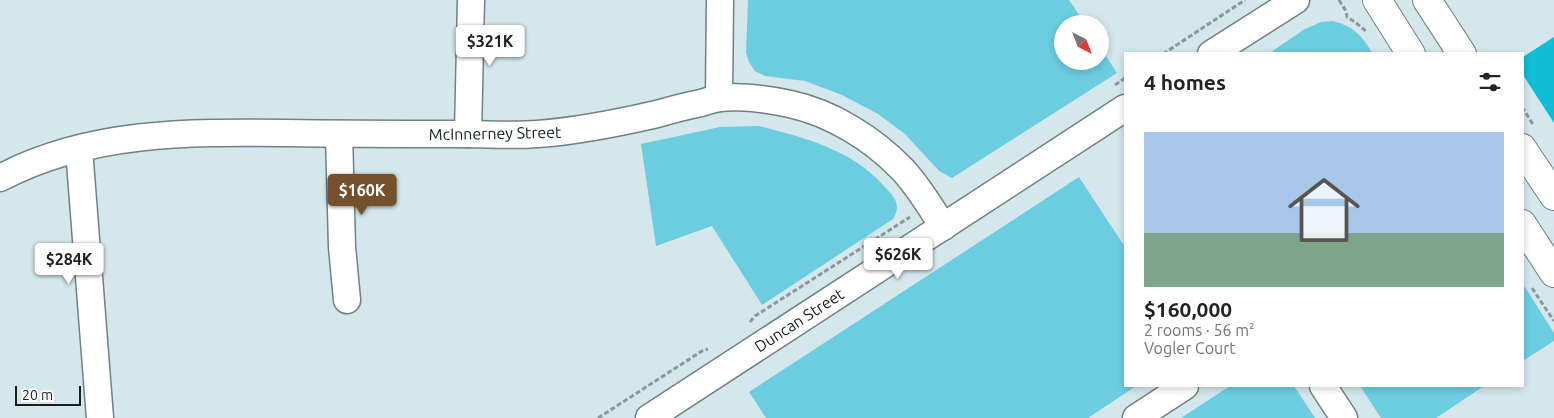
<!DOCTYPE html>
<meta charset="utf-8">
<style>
:root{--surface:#fff;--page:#f2f2f2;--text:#222;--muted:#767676;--accent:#76502c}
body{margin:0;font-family:Ubuntu,sans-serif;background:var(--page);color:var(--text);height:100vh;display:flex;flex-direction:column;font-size:19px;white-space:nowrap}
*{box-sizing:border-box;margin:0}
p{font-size:16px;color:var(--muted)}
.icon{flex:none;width:28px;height:28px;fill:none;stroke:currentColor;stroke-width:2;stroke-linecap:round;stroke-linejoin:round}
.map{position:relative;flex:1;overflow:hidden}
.drawer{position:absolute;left:1124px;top:52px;width:400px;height:335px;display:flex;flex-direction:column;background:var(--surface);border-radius:0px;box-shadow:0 2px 8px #0003}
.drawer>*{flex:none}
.needle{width:32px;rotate:138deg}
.controls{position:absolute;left:1054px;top:15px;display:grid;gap:10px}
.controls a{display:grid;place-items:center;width:55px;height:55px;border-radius:50%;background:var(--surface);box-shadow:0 2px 8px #0003;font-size:25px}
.scale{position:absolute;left:15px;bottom:12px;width:66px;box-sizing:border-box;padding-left:5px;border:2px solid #181f21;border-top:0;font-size:14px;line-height:18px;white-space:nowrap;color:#181f21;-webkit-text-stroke:4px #fff;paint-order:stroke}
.price{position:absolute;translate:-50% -42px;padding:0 11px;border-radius:5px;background:#fff;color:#222;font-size:16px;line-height:32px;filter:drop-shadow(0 1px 2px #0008)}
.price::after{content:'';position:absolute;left:50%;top:30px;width:15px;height:11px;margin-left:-8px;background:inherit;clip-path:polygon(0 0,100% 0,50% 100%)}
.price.selected{background:var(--accent);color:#fff}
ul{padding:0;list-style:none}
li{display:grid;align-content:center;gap:10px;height:265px;padding:0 20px}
li span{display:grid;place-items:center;height:155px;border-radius:0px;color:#555}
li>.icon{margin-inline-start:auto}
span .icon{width:90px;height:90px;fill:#fffc;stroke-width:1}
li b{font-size:21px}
h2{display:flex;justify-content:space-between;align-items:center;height:60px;padding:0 20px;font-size:21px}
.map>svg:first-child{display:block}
.green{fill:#6ccde1}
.forest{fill:#0fbdd7}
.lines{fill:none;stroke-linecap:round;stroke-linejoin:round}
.minor-casing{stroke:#708286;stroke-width:29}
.major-casing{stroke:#708286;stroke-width:30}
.path{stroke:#8a999d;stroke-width:3;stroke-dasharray:5 2.5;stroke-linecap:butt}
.minor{stroke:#fff;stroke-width:26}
.major{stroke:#fff;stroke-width:28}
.labels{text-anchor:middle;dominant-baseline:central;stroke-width:5;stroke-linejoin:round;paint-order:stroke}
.street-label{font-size:16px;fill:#181f21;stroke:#fff}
</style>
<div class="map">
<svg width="1554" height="418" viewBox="0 0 1554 418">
<rect width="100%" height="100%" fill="#d3e7ec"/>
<g class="green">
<polygon points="748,0 1069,0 1085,24 1062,24 1062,61 1100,61 1100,47 1117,73 952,178 939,171 905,134 878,114 842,95 805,81 765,76 755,71 749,62 746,53"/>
<path d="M1333,21C1355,27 1361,35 1373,54H1268L1305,29L1321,22Z"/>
<path d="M759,126C805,138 851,149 884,186C894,197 902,204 893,219L762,305L712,226L656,246L641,144L720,127Z"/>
<polygon points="1079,177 1125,247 1125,386 1136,386 1088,418 766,418 749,392"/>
<polygon points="1523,284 1554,333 1554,341 1523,361"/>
<polygon points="1230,386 1294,386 1315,418 1181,418"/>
<polygon points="1360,386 1484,386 1436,418 1381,418"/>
</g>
<polygon class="forest" points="1554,37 1554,123 1523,75 1523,57"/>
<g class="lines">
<defs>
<g id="minor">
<polyline points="1211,54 1296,0"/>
<polyline points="719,98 720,0"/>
<polyline points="339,134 342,247 347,300"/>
<polyline points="468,134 471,0"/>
<polyline points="79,149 100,418"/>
<path d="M0,178C89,131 188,132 286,133C344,134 403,134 462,134C487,134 513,136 538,134C578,131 618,123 657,114C671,110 686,106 701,103C707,101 714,99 720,98C743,96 768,99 790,104C832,113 873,139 902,169C918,186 931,207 943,227"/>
<polyline points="1323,386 1344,418"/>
<polyline points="649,418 1125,108"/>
<polyline points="1136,418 1185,386"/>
</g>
<g id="major">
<polyline points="1377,0 1411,54"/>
<polyline points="1427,0 1462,54"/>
<polyline points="1522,148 1554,196"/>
<polyline points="1522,224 1554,273"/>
</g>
</defs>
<use href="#minor" class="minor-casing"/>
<use href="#major" class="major-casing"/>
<g class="path">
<polyline points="1339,0 1346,11 1347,17 1355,22 1367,32"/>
<polyline points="1163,54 1245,0"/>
<polyline points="1115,85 1125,78"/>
<polyline points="1522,107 1534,126"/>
<polyline points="1532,288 1554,321"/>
<polyline points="750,322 755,316 910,217"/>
<polyline points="598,418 702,351 708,349"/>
</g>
<use href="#minor" class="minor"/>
<use href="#major" class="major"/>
</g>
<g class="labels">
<g class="street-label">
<text transform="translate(495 133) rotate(-1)">McInnerney Street</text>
<text transform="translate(799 320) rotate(-33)">Duncan Street</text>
</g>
</g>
</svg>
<div class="controls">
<a><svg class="needle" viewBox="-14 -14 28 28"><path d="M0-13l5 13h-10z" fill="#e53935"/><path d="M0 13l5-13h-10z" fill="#767676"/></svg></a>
</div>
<div class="scale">20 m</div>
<b class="price" style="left:490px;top:67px">$321K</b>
<b class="price selected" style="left:362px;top:216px">$160K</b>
<b class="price" style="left:898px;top:280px">$626K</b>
<b class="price" style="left:69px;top:285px">$284K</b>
<section class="drawer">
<h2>4 homes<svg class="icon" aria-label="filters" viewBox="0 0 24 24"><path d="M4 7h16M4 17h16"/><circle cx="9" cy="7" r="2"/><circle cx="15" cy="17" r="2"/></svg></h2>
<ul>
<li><span style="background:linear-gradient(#a9c7e8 65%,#7fa58c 0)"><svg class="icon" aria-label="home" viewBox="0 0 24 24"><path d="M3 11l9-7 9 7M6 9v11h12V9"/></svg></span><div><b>$160,000</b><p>2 rooms · 56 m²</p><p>Vogler Court</p></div></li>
</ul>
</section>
</div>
